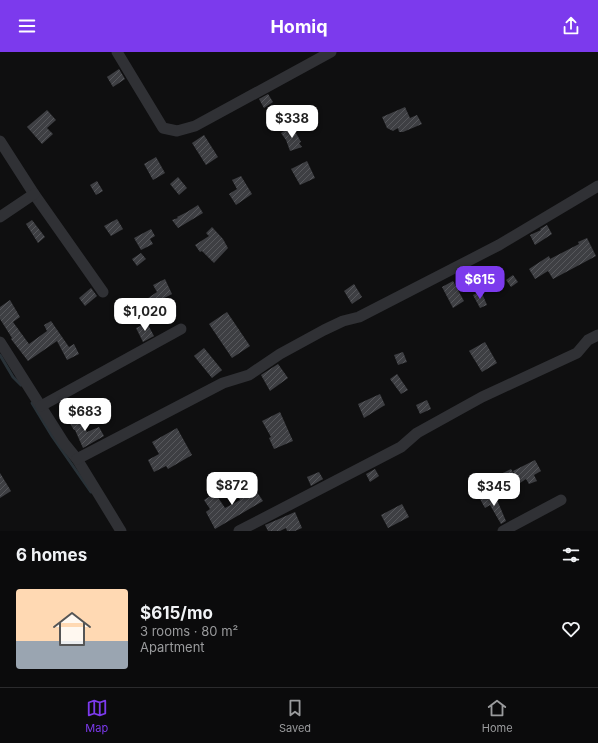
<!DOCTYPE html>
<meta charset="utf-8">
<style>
:root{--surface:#0b0b0c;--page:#19191a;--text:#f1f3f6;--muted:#9a9b9d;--line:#2b2b2d;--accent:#7c3aed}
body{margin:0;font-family:Inter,sans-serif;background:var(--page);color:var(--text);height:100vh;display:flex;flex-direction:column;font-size:15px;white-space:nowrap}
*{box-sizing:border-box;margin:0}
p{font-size:13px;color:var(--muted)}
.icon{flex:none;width:22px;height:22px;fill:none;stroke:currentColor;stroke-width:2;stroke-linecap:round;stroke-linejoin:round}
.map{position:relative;height:479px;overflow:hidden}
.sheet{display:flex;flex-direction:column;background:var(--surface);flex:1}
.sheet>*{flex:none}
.price{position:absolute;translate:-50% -34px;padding:0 9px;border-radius:8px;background:#fff;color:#222;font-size:13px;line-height:26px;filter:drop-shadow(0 1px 2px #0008)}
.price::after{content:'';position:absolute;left:50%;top:24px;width:12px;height:9px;margin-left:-6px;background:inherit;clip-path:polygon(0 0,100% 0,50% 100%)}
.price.on{background:var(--accent);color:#fff}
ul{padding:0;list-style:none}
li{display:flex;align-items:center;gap:12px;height:100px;padding:0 16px}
li span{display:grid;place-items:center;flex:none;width:112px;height:80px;border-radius:4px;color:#555}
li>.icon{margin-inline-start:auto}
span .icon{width:48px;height:48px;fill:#fffc;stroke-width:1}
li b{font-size:17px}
h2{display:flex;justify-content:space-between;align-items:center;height:48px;padding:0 16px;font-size:17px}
header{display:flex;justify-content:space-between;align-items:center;height:52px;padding:0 16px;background:var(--accent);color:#fff;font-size:18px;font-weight:700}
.tabs{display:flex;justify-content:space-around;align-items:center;height:56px;border-top:1px solid var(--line);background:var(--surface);font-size:11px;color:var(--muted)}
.tabs a{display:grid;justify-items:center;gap:2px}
.tabs .on{color:var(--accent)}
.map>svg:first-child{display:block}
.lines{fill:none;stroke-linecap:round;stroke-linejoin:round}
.stream{stroke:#293238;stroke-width:3}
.building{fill:url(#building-hatch)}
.minor{stroke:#303135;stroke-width:11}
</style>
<header><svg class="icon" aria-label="menu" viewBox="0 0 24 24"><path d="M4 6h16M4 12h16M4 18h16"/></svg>Homiq<svg class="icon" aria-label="share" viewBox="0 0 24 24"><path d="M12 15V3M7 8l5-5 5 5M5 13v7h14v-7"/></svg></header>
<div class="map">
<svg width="598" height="479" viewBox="0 0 598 479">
<defs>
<pattern id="building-hatch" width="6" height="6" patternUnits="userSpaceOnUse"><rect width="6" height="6" fill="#3e3f43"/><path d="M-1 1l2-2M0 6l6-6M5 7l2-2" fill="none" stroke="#57585c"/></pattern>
</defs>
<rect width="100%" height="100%" fill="#0f0f10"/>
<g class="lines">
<g class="stream">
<polyline points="0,303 13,325 21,333"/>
<polyline points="32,351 52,384 91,440"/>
</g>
</g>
<g class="building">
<polygon points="119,17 125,27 113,35 107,25"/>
<polygon points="268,42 273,50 264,56 259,47"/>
<polygon points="405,55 410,66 417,63 422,72 403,80 399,80 398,76 393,79 387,76 382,65"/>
<polygon points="47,58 56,68 47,76 53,82 42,92 27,75"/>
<polygon points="292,74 301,90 299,91 302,95 290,99 286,88 281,81"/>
<polygon points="204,83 218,105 206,113 192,91"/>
<polygon points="156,105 165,121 153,128 144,112"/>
<polygon points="307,109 315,126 300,133 291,117"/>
<polygon points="241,124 252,142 236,153 229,142 237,137 232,128"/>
<polygon points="178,125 187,136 179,143 170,132"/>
<polygon points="97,129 103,139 96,143 90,133"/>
<polygon points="198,153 203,161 178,176 172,168 178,166 177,165 187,160"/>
<polygon points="117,167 123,177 111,184 104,174"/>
<polygon points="32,168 45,185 38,191 26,172"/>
<polygon points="547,173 552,182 535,193 530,183 541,178 540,177"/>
<polygon points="212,175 223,187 228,196 214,211 202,199 200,200 195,193 209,184 206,181"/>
<polygon points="151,177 155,184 150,187 153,192 141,198 134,186"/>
<polygon points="587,186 596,204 553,227 548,219 535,227 529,217 549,204 550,207 579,192 578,190"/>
<polygon points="141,201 146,207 137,214 132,207"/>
<polygon points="513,223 518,230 511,235 506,228"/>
<polygon points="165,227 172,242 149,254 157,265 149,271 141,259 135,262 132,257 157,240 153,233"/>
<polygon points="453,229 464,249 453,256 442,235"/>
<polygon points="354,232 362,245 352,252 344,239"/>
<polygon points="91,236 97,244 85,254 79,246"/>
<polygon points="481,239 487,253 480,256 473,243"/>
<polygon points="10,248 20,265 13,270 29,292 47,279 44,273 51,269 69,295 74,292 79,302 67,308 57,289 28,309 11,287 12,286 0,267 0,255"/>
<polygon points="227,260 250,294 232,306 209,272"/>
<polygon points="147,271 154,284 143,290 136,276"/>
<polygon points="485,290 497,311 482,320 469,299"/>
<polygon points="204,296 222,318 212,326 194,304"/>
<polygon points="403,300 407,310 398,313 394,303"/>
<polygon points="278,312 288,326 270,339 261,323"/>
<polygon points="397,322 408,338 401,342 390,327"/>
<polygon points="380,342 385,353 364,366 358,352"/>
<polygon points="427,348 431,357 420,362 416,353"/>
<polygon points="280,360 293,389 274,397 269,386 271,385 262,369"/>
<polygon points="76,363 83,371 87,380 99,375 104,384 83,396 75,378 74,378 67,367"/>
<polygon points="177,376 192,403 168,417 166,414 154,420 148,408 159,402 152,390"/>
<polygon points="535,408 541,419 534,423 537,429 529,432 526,427 520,431 513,419"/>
<polygon points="375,417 379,424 370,430 366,422"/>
<polygon points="511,417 516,426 490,439 485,430"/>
<polygon points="319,420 323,427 311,434 307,425"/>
<polygon points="0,421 11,439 0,446"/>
<polygon points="250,430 263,449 215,477 206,460 210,457 204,448 215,441 225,456 240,448 235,440"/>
<polygon points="494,441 506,469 501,472 490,453 485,456 480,447"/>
<polygon points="402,452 409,465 388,476 381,463"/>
<polygon points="295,460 302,476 295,479 287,479 286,476 280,479 268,479 265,473"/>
</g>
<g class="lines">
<g class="minor">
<polyline points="117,0 163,76 177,79 195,74 331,0"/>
<polyline points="0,89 34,142 103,240"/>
<polyline points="0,165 34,142"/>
<polyline points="0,290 64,391 77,407 121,479"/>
<polyline points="41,354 181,277"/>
<polyline points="77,407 223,331 249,323 280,302 324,278 343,269 359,265 499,193 598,134"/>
<polyline points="239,479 401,395 417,381 482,345 577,301 588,288 598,283"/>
<polyline points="503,479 561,448"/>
</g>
</g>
</svg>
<b class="price" style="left:292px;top:87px">$338</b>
<b class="price on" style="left:480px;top:248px">$615</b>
<b class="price" style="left:145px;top:280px">$1,020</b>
<b class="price" style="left:85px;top:380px">$683</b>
<b class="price" style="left:232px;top:454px">$872</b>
<b class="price" style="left:494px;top:455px">$345</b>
</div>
<section class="sheet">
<h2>6 homes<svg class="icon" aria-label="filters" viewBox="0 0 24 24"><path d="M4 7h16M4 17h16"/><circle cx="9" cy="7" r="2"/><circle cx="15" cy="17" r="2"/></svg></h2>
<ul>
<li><span style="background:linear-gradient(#ffd9b3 65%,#9aa5b1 0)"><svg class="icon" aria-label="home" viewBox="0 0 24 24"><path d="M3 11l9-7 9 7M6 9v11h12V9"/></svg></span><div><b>$615/mo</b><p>3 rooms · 80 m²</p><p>Apartment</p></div><svg class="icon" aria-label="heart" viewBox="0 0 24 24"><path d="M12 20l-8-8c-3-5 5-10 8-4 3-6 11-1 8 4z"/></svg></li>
</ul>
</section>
<nav class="tabs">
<a class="on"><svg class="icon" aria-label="map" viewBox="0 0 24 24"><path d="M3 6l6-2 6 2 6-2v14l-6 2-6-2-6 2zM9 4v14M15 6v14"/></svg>Map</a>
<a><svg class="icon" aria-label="saved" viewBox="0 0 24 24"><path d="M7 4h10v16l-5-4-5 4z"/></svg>Saved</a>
<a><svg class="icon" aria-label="home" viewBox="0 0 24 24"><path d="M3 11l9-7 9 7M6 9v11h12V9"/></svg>Home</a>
</nav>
